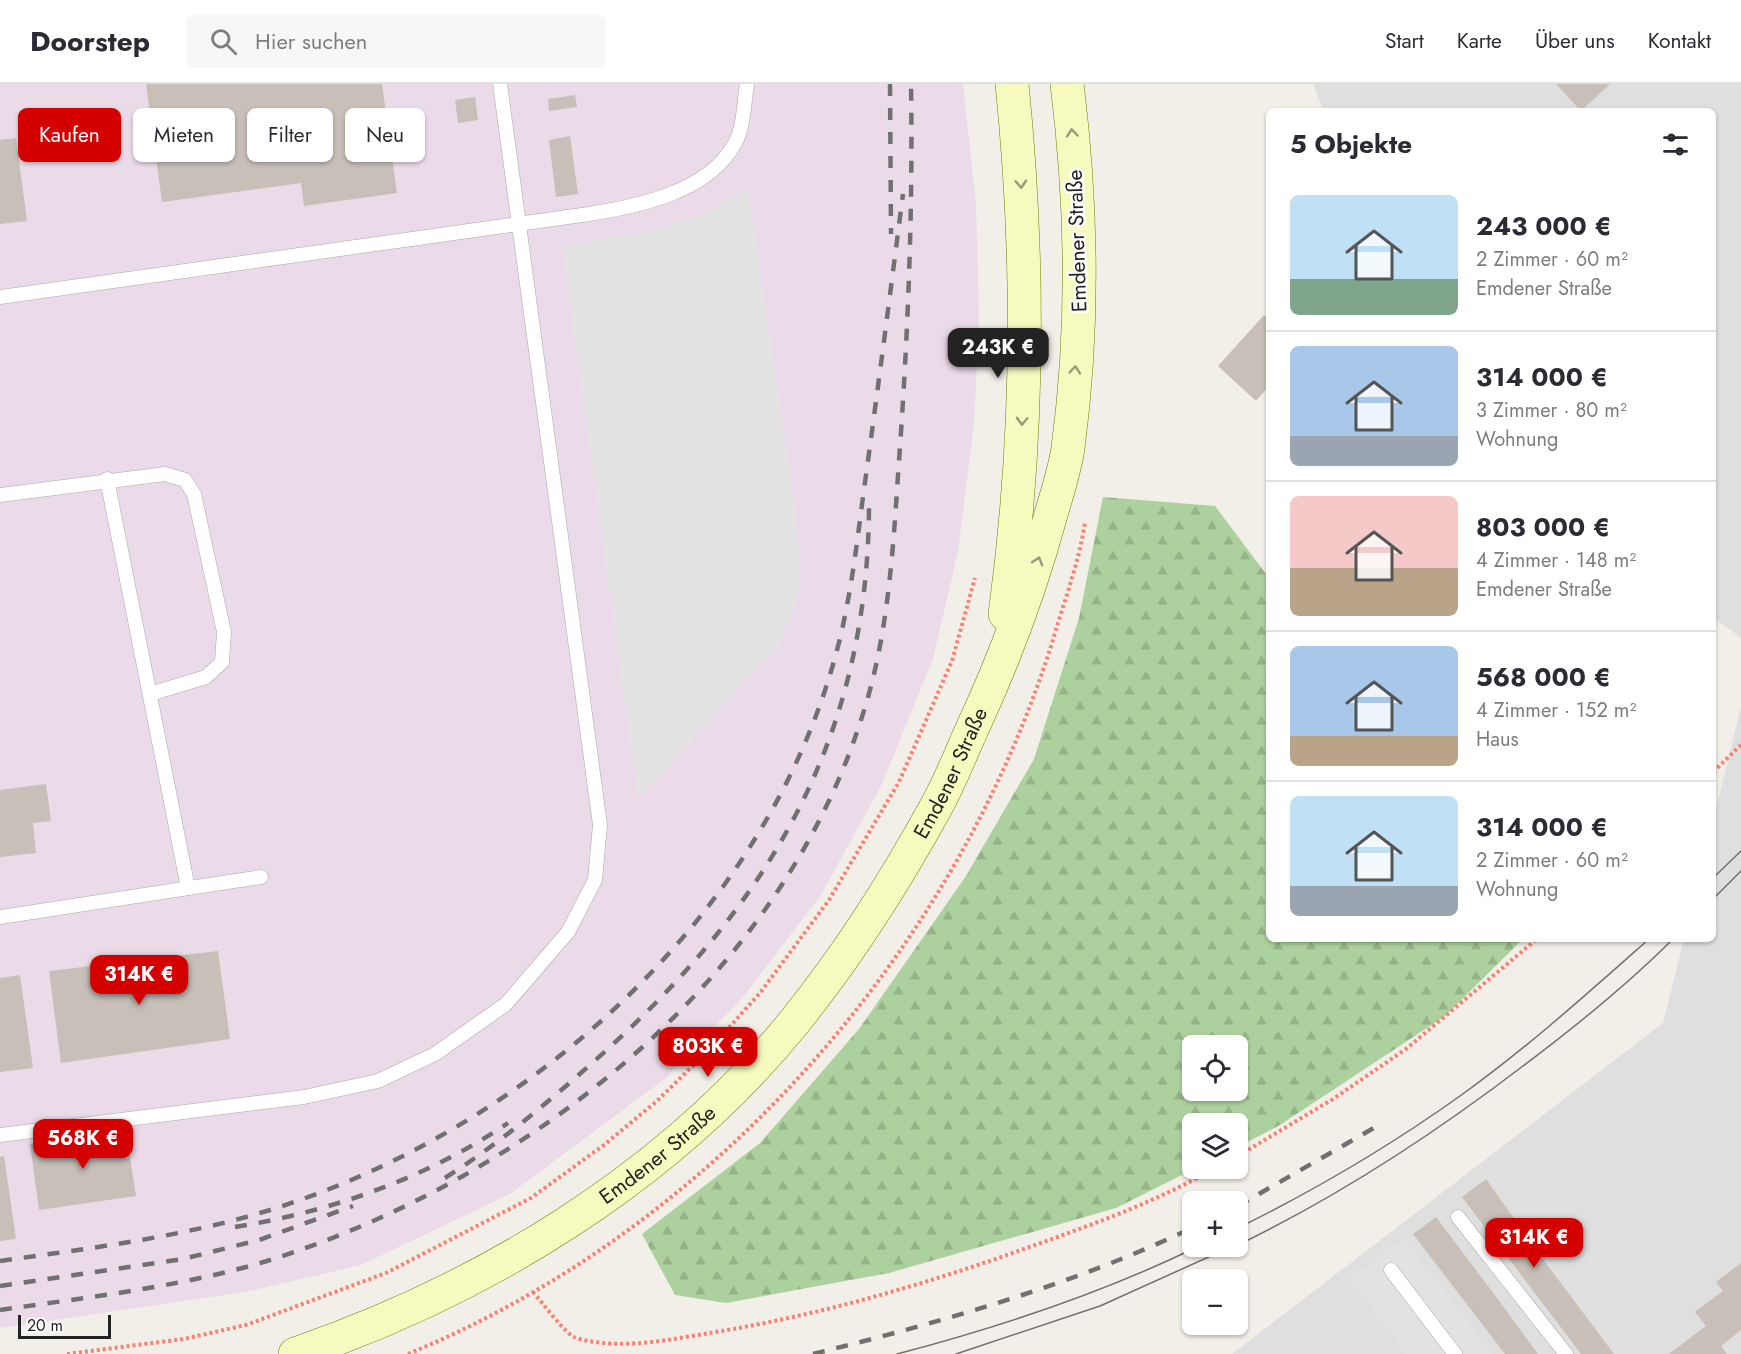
<!DOCTYPE html>
<html lang="de">
<meta charset="utf-8">
<style>
:root{--surface:#fff;--page:#f7f7f7;--text:#2b2b33;--muted:#7c7c81;--line:#e1e1e2;--accent:#d40000}
body{margin:0;font-family:Jost,sans-serif;background:var(--page);color:var(--text);height:100vh;display:flex;flex-direction:column;font-size:22px;white-space:nowrap}
*{box-sizing:border-box;margin:0}
p{font-size:20px;color:var(--muted)}
.icon{flex:none;width:33px;height:33px;fill:none;stroke:currentColor;stroke-width:2;stroke-linecap:round;stroke-linejoin:round}
.map{position:relative;flex:1;overflow:hidden}
.side{position:absolute;left:1266px;top:24px;width:450px;height:834px;display:flex;flex-direction:column;background:var(--surface);border-radius:9px;box-shadow:0 2px 4px #0004}
.side>*{flex:none}
.banner{position:absolute;left:18px;top:24px;width:570px;height:54px;display:flex;gap:12px}
.controls{position:absolute;left:1182px;top:951px;display:grid;gap:12px}
.controls a{display:grid;place-items:center;width:66px;height:66px;border-radius:9px;background:var(--surface);box-shadow:0 2px 4px #0004;font-size:30px}
.scale{position:absolute;left:18px;bottom:15px;width:93px;box-sizing:border-box;padding-left:6px;border:3px solid #222;border-top:0;font-size:16px;line-height:21px;white-space:nowrap;color:#222;-webkit-text-stroke:4px #fff;paint-order:stroke}
.price{position:absolute;translate:-50% -51px;padding:0 14px;border-radius:12px;background:var(--accent);color:#fff;font-size:20px;line-height:39px;filter:drop-shadow(0 2px 3px #0008)}
.price::after{content:'';position:absolute;left:50%;top:36px;width:18px;height:14px;margin-left:-9px;background:inherit;clip-path:polygon(0 0,100% 0,50% 100%)}
.price.on{background:#222;color:#fff}
ul{padding:0;list-style:none}
li{display:flex;align-items:center;gap:18px;height:150px;padding:0 24px}
li+li{border-top:2px solid var(--line)}
li span{display:grid;place-items:center;flex:none;width:168px;height:120px;border-radius:9px;color:#555}
li>.icon{margin-inline-start:auto}
span .icon{width:72px;height:72px;fill:#fffc;stroke-width:1}
li b{font-size:26px}
h2{display:flex;justify-content:space-between;align-items:center;height:72px;padding:0 24px;font-size:26px}
.tag{padding:0 21px;border-radius:9px;background:var(--surface);box-shadow:0 2px 4px #0004;font-size:21px;line-height:54px}
.tag.on{background:var(--accent);color:#fff}
header{display:flex;align-items:center;gap:36px;box-sizing:border-box;height:84px;padding:0 30px;background:var(--surface);border-bottom:2px solid var(--line)}
header strong{font-size:28px}
nav{display:flex;gap:33px;margin-inline-start:auto;font-size:21px}
.search{width:420px;height:54px;background:var(--page);display:flex;align-items:center;gap:15px;box-sizing:border-box;padding:0 21px;border-radius:9px;color:var(--muted);font-size:22px}
.map>svg:first-child{display:block}
.residential{fill:#e0dfdf}
.industrial{fill:#ebdbe8}
.forest{fill:url(#forest-firs);fill-rule:evenodd}
.parking{fill:#e2e2e2}
.building{fill:#c7bfb8}
.lines{fill:none;stroke-linecap:round;stroke-linejoin:round}
.lane-casing{stroke:#a9a9a9;stroke-width:15}
.secondary-casing{stroke:#707d05;stroke-width:34}
.path{stroke:#fa8072;stroke-width:4;stroke-dasharray:3 3;stroke-linecap:butt}
.lane{stroke:#fff;stroke-width:14}
.secondary{stroke:#f7fabf;stroke-width:33}
.tram{stroke:#707070;stroke-width:1.5}
.rail{stroke:#707070;stroke-width:4.5;stroke-dasharray:12 12;stroke-linecap:butt}
.oneway{stroke:#979978}
.labels{text-anchor:middle;dominant-baseline:central;stroke-width:4.5;stroke-linejoin:round;paint-order:stroke}
.street-label{font-size:21px;fill:#222;stroke:#fff}
</style>
<header>
<strong>Doorstep</strong>
<div class="search"><svg class="icon" aria-label="search" viewBox="0 0 24 24"><circle cx="10" cy="10" r="6"/><path d="M15 15l6 6"/></svg>Hier suchen</div>
<nav><a>Start</a><a>Karte</a><a>Über uns</a><a>Kontakt</a></nav>
</header>
<div class="map">
<svg width="1741" height="1270" viewBox="0 0 1741 1270">
<defs>
<pattern id="forest-firs" width="22" height="20" patternUnits="userSpaceOnUse" patternTransform="scale(1.5)"><rect width="22" height="20" fill="#add19e"/><path d="M5 1l3.5 6h-7zM16 11l3.5 6h-7z" fill="#95b388"/></pattern>
</defs>
<rect width="100%" height="100%" fill="#f2efe9"/>
<g class="residential">
<polygon points="1313,0 1741,0 1741,554 1713,533 1713,27 1323,27"/>
<polygon points="1741,623 1741,1270 1232,1270 1663,939 1684,855 1713,855 1713,737"/>
</g>
<polygon class="industrial" points="0,0 963,0 976,120 979,238 974,341 958,467 933,575 881,702 821,811 743,913 666,994 510,1110 361,1181 245,1208 0,1244"/>
<path class="forest" d="M1103,413L1215,422L1269,494V855H1523L1445,932L1280,1041L1238,1063V1040H1192L1194,1085L1116,1124L889,1189L726,1219L675,1211L642,1150L760,1059L859,945L966,792L1034,675L1079,534ZM1192,962H1238V1006H1192Z"/>
<g class="parking">
<polygon points="748,105 795,425 800,475 798,512 779,562 638,714 562,162 634,150 695,134"/>
<polygon points="1404,1154 1492,1270 1406,1270 1350,1194"/>
</g>
<g class="building">
<polygon points="146,0 382,0 397,109 304,122 301,99 162,118"/>
<polygon points="1556,0 1610,0 1581,27"/>
<polygon points="575,11 577,23 549,27 548,15"/>
<polygon points="475,13 478,36 458,39 455,16"/>
<polygon points="570,52 578,110 556,113 549,56"/>
<polygon points="16,54 27,137 0,140 0,56"/>
<polygon points="1264,231 1269,236 1269,302 1256,317 1218,282"/>
<polygon points="46,700 51,737 33,739 36,769 0,773 0,706"/>
<polygon points="218,867 230,955 61,979 49,887"/>
<polygon points="20,891 33,984 0,988 0,894"/>
<polygon points="126,1047 136,1112 39,1126 30,1060"/>
<polygon points="4,1072 16,1155 0,1157 0,1073"/>
<polygon points="1486,1095 1542,1174 1614,1270 1581,1270 1462,1113"/>
<polygon points="1436,1133 1494,1210 1538,1270 1505,1270 1413,1150"/>
<polygon points="1741,1179 1741,1246 1721,1262 1727,1270 1669,1270 1706,1242 1695,1228 1723,1207 1716,1198"/>
</g>
<g class="lines">
<defs>
<g id="lane">
<path d="M0,213L589,130C639,122 709,108 735,59C744,43 744,18 747,0"/>
<polyline points="107,395 188,804"/>
<polyline points="0,411 165,390 185,396 194,410 224,548 222,578 206,593 150,610"/>
<polyline points="0,833 261,793"/>
<polyline points="0,1051 304,1013 378,997 435,970 506,920 568,848 595,796 600,741 500,0"/>
<polyline points="1458,1133 1566,1270"/>
<polyline points="1391,1186 1455,1270"/>
</g>
<g id="secondary">
<path d="M1005,530C1029,354 1030,177 1012,0"/>
<path id="s1" d="M295,1270C484,1205 668,1094 795,937C849,870 896,796 937,721C953,692 964,661 978,632C1008,566 1033,497 1052,427C1058,406 1065,385 1068,364C1084,244 1082,120 1067,0"/>
</g>
</defs>
<use href="#lane" class="lane-casing"/>
<use href="#secondary" class="secondary-casing"/>
<g class="path">
<polyline points="1713,688 1741,661"/>
<polyline points="1238,1072 1333,1015 1406,965 1537,855"/>
<path d="M533,1208C542,1218 566,1251 576,1254C621,1267 672,1255 716,1248C830,1229 940,1196 1049,1156C1105,1136 1163,1114 1215,1084"/>
<polyline points="67,1270 184,1255 246,1241 386,1189 531,1114 604,1061 657,1017 709,966 760,909 829,816 899,698 952,577 975,494"/>
<path d="M408,1270C710,1146 953,871 1051,562C1063,521 1079,479 1085,438"/>
</g>
<use href="#lane" class="lane"/>
<use href="#secondary" class="secondary"/>
<g class="tram">
<polyline points="1713,794 1741,767"/>
<polyline points="1713,815 1741,787"/>
<path d="M1238,1144C1315,1106 1390,1062 1460,1012C1527,964 1588,909 1649,855"/>
<path d="M1238,1161C1339,1112 1434,1050 1523,982C1575,943 1627,901 1673,855"/>
<path d="M897,1270C1000,1243 1103,1209 1199,1162"/>
<polyline points="956,1270 1100,1222 1233,1162"/>
</g>
<g class="rail">
<polyline points="890,0 891,150"/>
<path d="M445,1094C497,1061 545,1021 591,980C766,826 869,657 869,419"/>
<polyline points="1238,1122 1379,1041"/>
<path d="M235,1143C330,1128 427,1094 508,1039"/>
<path d="M0,1177C91,1164 183,1153 270,1126C523,1047 756,842 832,584C851,521 857,455 866,391C879,297 891,203 903,110"/>
<polyline points="0,1202 183,1175 259,1156 353,1122"/>
<path d="M0,1226C89,1213 181,1203 267,1177C525,1096 776,900 861,636C889,552 893,464 899,377C908,251 913,126 911,0"/>
<path d="M813,1270C942,1238 1072,1201 1192,1144"/>
</g>
</g>
<defs><path id="oneway-chevron" d="M-2-3.5L2.5 0L-2 3.5" fill="none" stroke-width="1.6" stroke-linecap="round" stroke-linejoin="round" transform="scale(1.5)"/></defs>
<g class="oneway">
<use href="#oneway-chevron" transform="translate(1072 49) rotate(-95)"/>
<use href="#oneway-chevron" transform="translate(1021 100) rotate(87)"/>
<use href="#oneway-chevron" transform="translate(1075 286) rotate(-85)"/>
<use href="#oneway-chevron" transform="translate(1022 337) rotate(92)"/>
<use href="#oneway-chevron" transform="translate(1038 477) rotate(-73)"/>
</g>
<g class="labels">
<g class="street-label">
<text transform="translate(1077 157) rotate(-92)">Emdener Straße</text>
<text stroke="none"><textPath href="#s1" startOffset="902">Emdener Straße</textPath></text>
<text stroke="none"><textPath href="#s1" startOffset="416">Emdener Straße</textPath></text>
</g>
</g>
</svg>
<div class="controls">
<a><svg class="icon" aria-label="locate" viewBox="0 0 24 24"><circle cx="12" cy="12" r="6"/><path d="M12 2v4M12 18v4M2 12h4M18 12h4"/></svg></a>
<a><svg class="icon" aria-label="layers" viewBox="0 0 24 24"><path d="M12 4l9 5-9 5-9-5zM3 14l9 5 9-5"/></svg></a>
<a>+</a>
<a>−</a>
</div>
<div class="scale">20 m</div>
<b class="price on" style="left:998px;top:295px">243K €</b>
<b class="price" style="left:139px;top:922px">314K €</b>
<b class="price" style="left:708px;top:994px">803K €</b>
<b class="price" style="left:83px;top:1086px">568K €</b>
<b class="price" style="left:1534px;top:1185px">314K €</b>
<div class="banner">
<a class="tag on">Kaufen</a>
<a class="tag">Mieten</a>
<a class="tag">Filter</a>
<a class="tag">Neu</a>
</div>
<section class="side">
<h2>5 Objekte<svg class="icon" aria-label="filters" viewBox="0 0 24 24"><path d="M4 7h16M4 17h16"/><circle cx="9" cy="7" r="2"/><circle cx="15" cy="17" r="2"/></svg></h2>
<ul>
<li><span style="background:linear-gradient(#bfe0f5 70%,#7fa58c 0)"><svg class="icon" aria-label="home" viewBox="0 0 24 24"><path d="M3 11l9-7 9 7M6 9v11h12V9"/></svg></span><div><b>243 000 €</b><p>2 Zimmer · 60 m²</p><p>Emdener Straße</p></div></li>
<li><span style="background:linear-gradient(#a9c7e8 75%,#9aa5b1 0)"><svg class="icon" aria-label="home" viewBox="0 0 24 24"><path d="M3 11l9-7 9 7M6 9v11h12V9"/></svg></span><div><b>314 000 €</b><p>3 Zimmer · 80 m²</p><p>Wohnung</p></div></li>
<li><span style="background:linear-gradient(#f6c9c9 60%,#b9a48a 0)"><svg class="icon" aria-label="home" viewBox="0 0 24 24"><path d="M3 11l9-7 9 7M6 9v11h12V9"/></svg></span><div><b>803 000 €</b><p>4 Zimmer · 148 m²</p><p>Emdener Straße</p></div></li>
<li><span style="background:linear-gradient(#a9c7e8 75%,#b9a48a 0)"><svg class="icon" aria-label="home" viewBox="0 0 24 24"><path d="M3 11l9-7 9 7M6 9v11h12V9"/></svg></span><div><b>568 000 €</b><p>4 Zimmer · 152 m²</p><p>Haus</p></div></li>
<li><span style="background:linear-gradient(#bfe0f5 75%,#9aa5b1 0)"><svg class="icon" aria-label="home" viewBox="0 0 24 24"><path d="M3 11l9-7 9 7M6 9v11h12V9"/></svg></span><div><b>314 000 €</b><p>2 Zimmer · 60 m²</p><p>Wohnung</p></div></li>
</ul>
</section>
</div>
